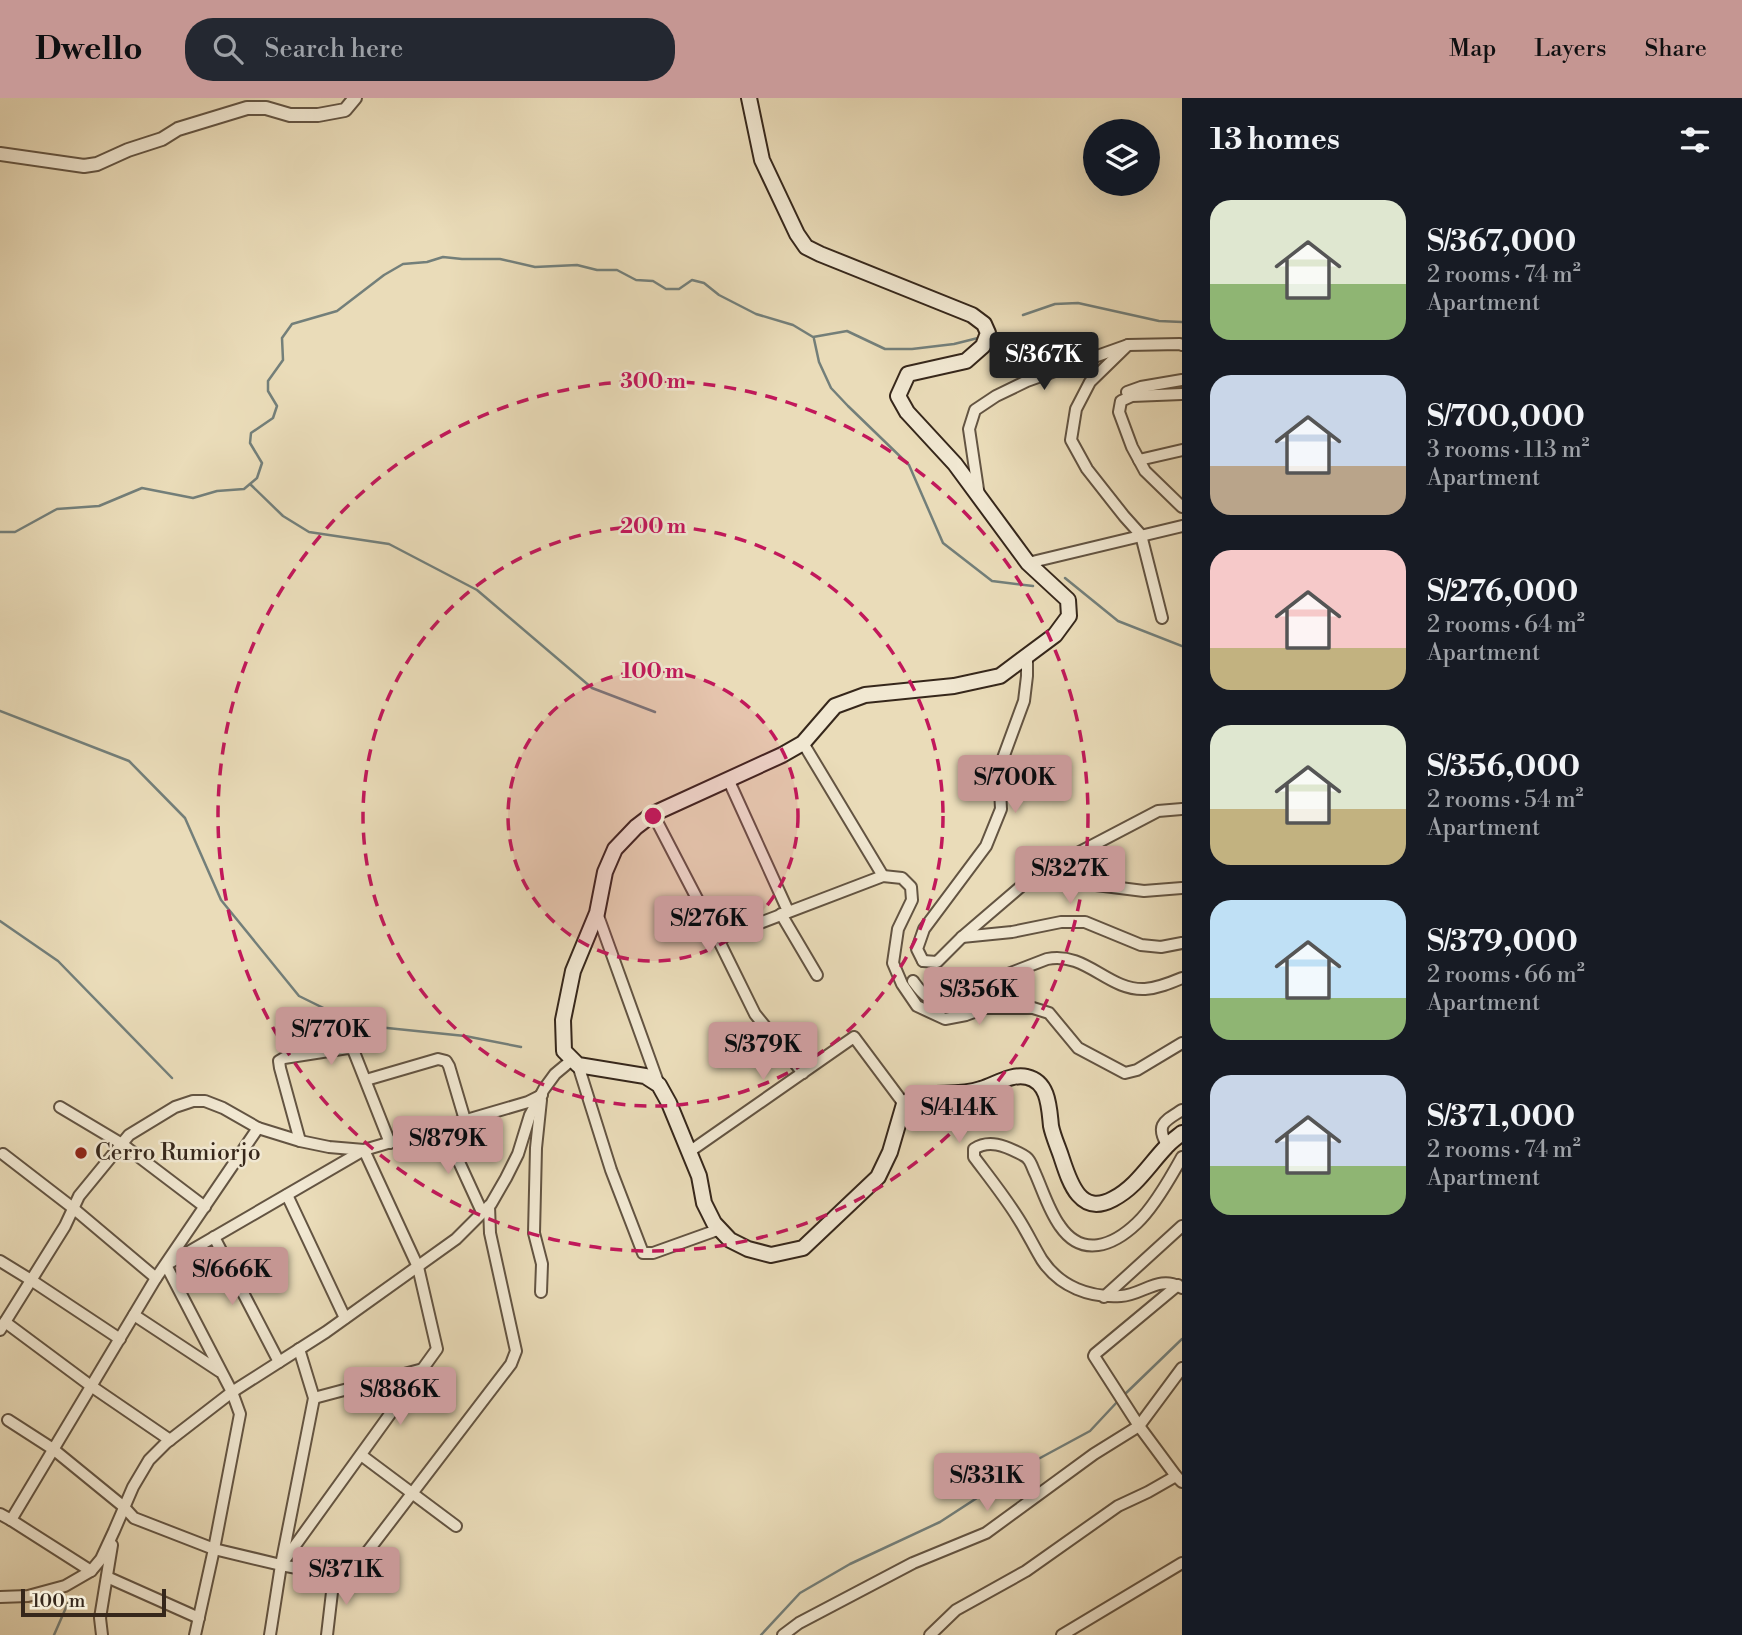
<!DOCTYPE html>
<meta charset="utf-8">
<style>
:root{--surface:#171b24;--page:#242831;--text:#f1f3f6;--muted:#9ea1a6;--accent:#c59692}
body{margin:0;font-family:"Libre Bodoni",serif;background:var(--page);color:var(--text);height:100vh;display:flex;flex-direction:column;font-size:26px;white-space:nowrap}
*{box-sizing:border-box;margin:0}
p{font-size:23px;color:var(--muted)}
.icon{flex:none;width:38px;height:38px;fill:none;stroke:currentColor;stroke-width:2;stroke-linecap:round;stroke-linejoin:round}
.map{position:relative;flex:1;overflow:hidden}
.sheet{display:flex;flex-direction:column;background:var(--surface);width:560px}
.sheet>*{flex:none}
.fabs{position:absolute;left:1083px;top:21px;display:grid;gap:14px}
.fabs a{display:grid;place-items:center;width:77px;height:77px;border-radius:50%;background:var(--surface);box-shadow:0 7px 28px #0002;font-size:35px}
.scale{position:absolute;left:21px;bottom:18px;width:145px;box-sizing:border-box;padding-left:7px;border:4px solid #36271b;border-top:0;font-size:19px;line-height:24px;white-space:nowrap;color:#36271b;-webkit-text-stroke:5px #f1e8d2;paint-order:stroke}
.price{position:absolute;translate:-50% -60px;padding:0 16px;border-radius:7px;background:var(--accent);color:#111;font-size:23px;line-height:46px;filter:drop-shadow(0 2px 4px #0008)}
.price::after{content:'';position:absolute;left:50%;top:42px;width:21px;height:16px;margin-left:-10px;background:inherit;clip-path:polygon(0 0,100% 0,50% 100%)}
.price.on{background:#222;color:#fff}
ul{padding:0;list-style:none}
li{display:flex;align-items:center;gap:21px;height:175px;padding:0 28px}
li span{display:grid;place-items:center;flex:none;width:196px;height:140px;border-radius:21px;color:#555}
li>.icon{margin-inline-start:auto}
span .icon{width:84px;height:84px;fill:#fffc;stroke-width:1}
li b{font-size:30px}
h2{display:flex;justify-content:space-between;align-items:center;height:84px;padding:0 28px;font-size:30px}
header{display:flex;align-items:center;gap:42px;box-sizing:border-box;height:98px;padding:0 35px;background:var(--accent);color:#111}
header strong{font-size:33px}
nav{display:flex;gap:38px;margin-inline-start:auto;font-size:24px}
.search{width:490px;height:63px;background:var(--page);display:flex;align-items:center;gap:18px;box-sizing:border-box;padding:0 24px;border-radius:28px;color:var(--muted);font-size:26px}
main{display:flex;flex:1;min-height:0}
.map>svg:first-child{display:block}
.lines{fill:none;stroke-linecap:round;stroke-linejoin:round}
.stream{stroke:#737f7a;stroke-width:2.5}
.minor-casing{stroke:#635442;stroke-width:14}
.tertiary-casing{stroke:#635442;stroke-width:16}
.secondary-casing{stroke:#36271b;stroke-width:18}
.minor{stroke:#f1e8d2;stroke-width:10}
.tertiary{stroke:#f1e8d2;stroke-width:12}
.secondary{stroke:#f1e8d2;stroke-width:14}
.ring{fill:none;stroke:#c2185b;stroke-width:3.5;stroke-dasharray:12 9}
.poi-dot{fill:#8f2418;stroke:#f1e8d2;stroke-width:2.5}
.labels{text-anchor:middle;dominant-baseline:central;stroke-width:5;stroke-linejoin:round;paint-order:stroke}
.poi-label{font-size:23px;fill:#36271b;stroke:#f1e8d2;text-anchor:start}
.centre{fill:#c2185b;stroke:#f1e8d2;stroke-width:3.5}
.ring-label{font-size:21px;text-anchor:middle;font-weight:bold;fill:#c2185b;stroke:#f1e8d2;stroke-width:5;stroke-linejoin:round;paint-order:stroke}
</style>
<header>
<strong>Dwello</strong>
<div class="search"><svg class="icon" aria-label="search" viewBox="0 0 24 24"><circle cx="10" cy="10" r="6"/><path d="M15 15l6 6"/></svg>Search here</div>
<nav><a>Map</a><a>Layers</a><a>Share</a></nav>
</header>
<main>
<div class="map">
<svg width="1182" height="1537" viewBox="0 0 1182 1537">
<rect width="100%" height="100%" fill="#eadcb9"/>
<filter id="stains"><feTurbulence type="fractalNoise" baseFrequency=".00286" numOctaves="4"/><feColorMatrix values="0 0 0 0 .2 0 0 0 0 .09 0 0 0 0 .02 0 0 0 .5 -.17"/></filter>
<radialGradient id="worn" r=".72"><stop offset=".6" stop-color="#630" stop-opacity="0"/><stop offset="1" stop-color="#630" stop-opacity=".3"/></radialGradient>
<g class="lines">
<g class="stream">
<polyline points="1023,217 1055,206 1078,205 1159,223 1182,224"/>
<polyline points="814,241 819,264 831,290 848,308 909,367 943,445 992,483 1033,488"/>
<polyline points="250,386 283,418 309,434 389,446 477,492 592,590 655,614"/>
<polyline points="0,434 15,434 57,411 99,408 142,390 193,400 217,393 244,391 257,380 262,365 250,345 251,335 273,320 277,308 268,293 268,283 283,262 282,240 292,226 337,213 384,177 403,166 427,164 443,159 462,161 500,161 535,169 577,167 597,172 617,172 636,182 653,183 666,191 679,191 692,182 704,185 719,197 756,216 793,227 813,239 847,233 885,251 912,251 954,246 982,239"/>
<polyline points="1065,480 1118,523 1182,548"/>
<polyline points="0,613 129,663 185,720 221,802 299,898 358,927 465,938 521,949"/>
<polyline points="0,823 58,863 172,980"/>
<polyline points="1123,1298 1182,1241"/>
<polyline points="54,1537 68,1505"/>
<polyline points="761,1537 800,1495 850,1466 940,1424 1029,1366 1090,1333 1118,1303"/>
</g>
<defs>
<g id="minor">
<polyline points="1128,247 1090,284 1076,311 1071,342 1087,371 1124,418 1141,437 1162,520"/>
<polyline points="1127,294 1141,289 1182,282"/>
<polyline points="1182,296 1132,298 1121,303 1119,314 1132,349 1145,373 1182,409"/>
<polyline points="1139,362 1182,352"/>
<polyline points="979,398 969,331 975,312 996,298 1027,283 1128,247 1180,246 1182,247"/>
<polyline points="1028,465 1182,428"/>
<polyline points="803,645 883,778"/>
<polyline points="728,681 788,813"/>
<polyline points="653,716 718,841 755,916 803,975"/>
<polyline points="1032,779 1042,786 1096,787 1144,793 1182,790"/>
<polyline points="597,815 659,987"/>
<polyline points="781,816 817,877"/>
<polyline points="962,839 1012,834 1061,824 1085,824 1141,847 1161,849 1182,845"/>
<polyline points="718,841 883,778 902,780 911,789 912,802 898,831 893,865 902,886 917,908 945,921 966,917 985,910 1033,910 1049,915 1078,950 1125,975 1137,972 1182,945"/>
<polyline points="923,863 917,851 924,831 986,748 1001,711 999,671 1024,603 1027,578 1027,558"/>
<polyline points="923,863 937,864 962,839 1032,779 1158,713 1182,711"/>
<path d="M913,883C924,898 926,902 946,900L1047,861C1086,853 1108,893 1145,891C1158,890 1170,885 1182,880"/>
<polyline points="578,967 611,1072 643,1155 653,1155 720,1131"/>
<polyline points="366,982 438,961 446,963 449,968 465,1022"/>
<polyline points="60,1009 122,1046 205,1109"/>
<polyline points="443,1029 482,1114"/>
<polyline points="300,1043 280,970 279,963 284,960 348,950 352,951 354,954 390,1045"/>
<path d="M1167,1047C1155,1026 1165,1023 1182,1012"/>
<polyline points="689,1054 854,939 904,1006"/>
<polyline points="3,1056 73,1110 156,1180"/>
<path d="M1182,1059C1171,1079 1153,1110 1137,1125C1113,1148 1082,1160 1060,1128C1049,1113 1043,1093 1035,1075C1033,1071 1031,1064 1028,1061C1027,1059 1021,1056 1019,1055C1005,1048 989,1041 974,1051V1059C989,1079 1005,1099 1018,1120C1027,1134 1034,1149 1042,1162C1060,1189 1090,1200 1121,1198C1143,1197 1159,1176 1182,1190"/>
<polyline points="287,1097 345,1220"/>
<polyline points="214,1139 279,1264"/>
<polyline points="0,1163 31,1182 120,1241"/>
<polyline points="1178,1187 1095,1256 1094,1258 1139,1328 1176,1378 1182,1384"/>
<polyline points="541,1194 542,1166 534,1135 536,1050 541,1002"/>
<polyline points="1104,1199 1182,1128"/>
<polyline points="134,1217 219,1273"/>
<polyline points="5,1224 91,1288 170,1342"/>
<polyline points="0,1232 65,1128 79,1098 129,1037 175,1009 193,1003 205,1003 223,1010 258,1030 300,1043 329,1049 364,1052 528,1004 542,997"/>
<polyline points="314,1300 423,1271"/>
<polyline points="8,1322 53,1351 124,1409 134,1420 214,1451 281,1467 334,1477 345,1477 355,1470 511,1266 516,1253 490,1135 489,1108"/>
<polyline points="361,1357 456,1428"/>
<polyline points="0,1416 11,1422 156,1180 258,1030"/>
<polyline points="11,1422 91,1473"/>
<polyline points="107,1479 199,1520"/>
<polyline points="0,1499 28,1498 65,1488 91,1473 101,1461 114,1433 133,1389 149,1362 166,1345 232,1294 326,1234 456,1141 491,1106 506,1080 518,1056 530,1017 544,991 555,976 573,961"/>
<polyline points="102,1537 100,1520 112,1447"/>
<polyline points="195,1537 214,1451 240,1316 232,1294 166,1167 364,1052 418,1169 437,1251 281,1467"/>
<polyline points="270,1537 281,1467 314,1300 299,1251"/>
<polyline points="327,1537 334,1477"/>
<polyline points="783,1537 799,1525 913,1465 986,1435 1094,1356 1139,1328 1182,1270"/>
<polyline points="930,1537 956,1512 1026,1473 1118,1408 1148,1394 1176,1378"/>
<polyline points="1062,1537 1182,1465"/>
</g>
<polyline id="tertiary" points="0,56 84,68 97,66 128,52 162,41 178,31 247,10 266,10 290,17 318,17 345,12 355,0"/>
<path id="secondary" d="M749,0L762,62L797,136L806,149L820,156L972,217L984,226L988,235L983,248L966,263L908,276L898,298L907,314L955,366L1028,465L1068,502L1069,518L1055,537L1000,578L954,588L865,597L835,608L803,645L782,657L653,716L636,729L615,751L605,774L597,815L573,873L563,922L564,953L578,967L645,978L659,987L669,1005L699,1078L704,1105L714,1125L730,1142L748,1151L771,1157L803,1150L878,1079L890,1054L904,1006C908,1003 913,999 918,998C939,994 960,998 981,991C995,987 1012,975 1027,979C1049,984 1049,1010 1051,1028C1053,1038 1058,1049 1061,1058C1069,1082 1079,1119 1113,1101C1136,1089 1148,1068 1166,1049C1170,1044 1177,1039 1182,1035"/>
</defs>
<use href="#minor" class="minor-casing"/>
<use href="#tertiary" class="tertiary-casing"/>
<use href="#secondary" class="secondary-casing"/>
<use href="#minor" class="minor"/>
<use href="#tertiary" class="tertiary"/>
<use href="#secondary" class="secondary"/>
</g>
<circle cx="653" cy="718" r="145" fill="#c2185b" fill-opacity=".12"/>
<g class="ring">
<circle cx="653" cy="718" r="145"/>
<circle cx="653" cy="718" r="290"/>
<circle cx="653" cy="718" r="435"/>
</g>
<circle class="poi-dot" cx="81" cy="1055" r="7"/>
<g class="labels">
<g class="poi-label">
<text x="95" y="1055">Cerro Rumiorjo</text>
</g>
</g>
<circle cx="653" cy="718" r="10" class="centre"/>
<g class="ring-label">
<text x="653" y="290">300 m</text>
<text x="653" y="435">200 m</text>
<text x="653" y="580">100 m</text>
</g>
<rect width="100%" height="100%" filter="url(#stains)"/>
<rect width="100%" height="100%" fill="url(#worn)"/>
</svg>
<div class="fabs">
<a><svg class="icon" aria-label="layers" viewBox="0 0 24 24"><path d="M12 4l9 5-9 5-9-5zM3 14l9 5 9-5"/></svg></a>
</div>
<div class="scale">100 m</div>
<b class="price on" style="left:1044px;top:294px">S/367K</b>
<b class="price" style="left:1015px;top:717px">S/700K</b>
<b class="price" style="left:1070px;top:808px">S/327K</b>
<b class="price" style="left:709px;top:858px">S/276K</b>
<b class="price" style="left:979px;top:929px">S/356K</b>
<b class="price" style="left:331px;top:969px">S/770K</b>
<b class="price" style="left:763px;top:984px">S/379K</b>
<b class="price" style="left:959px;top:1047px">S/414K</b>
<b class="price" style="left:448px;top:1078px">S/879K</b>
<b class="price" style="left:232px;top:1209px">S/666K</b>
<b class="price" style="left:400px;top:1329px">S/886K</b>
<b class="price" style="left:987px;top:1415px">S/331K</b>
<b class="price" style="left:346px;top:1509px">S/371K</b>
</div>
<section class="sheet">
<h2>13 homes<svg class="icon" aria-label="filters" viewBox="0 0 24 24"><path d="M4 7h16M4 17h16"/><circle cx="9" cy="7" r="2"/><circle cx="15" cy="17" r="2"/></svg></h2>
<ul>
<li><span style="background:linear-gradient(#dfe7d0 60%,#8fb573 0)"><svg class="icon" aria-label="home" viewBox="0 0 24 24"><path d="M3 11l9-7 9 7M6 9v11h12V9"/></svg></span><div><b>S/367,000</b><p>2 rooms · 74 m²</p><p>Apartment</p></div></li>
<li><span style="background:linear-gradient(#c9d6e8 65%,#b9a48a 0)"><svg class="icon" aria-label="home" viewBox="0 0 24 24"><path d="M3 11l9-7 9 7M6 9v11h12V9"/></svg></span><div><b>S/700,000</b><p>3 rooms · 113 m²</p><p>Apartment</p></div></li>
<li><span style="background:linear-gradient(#f6c9c9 70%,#c2b280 0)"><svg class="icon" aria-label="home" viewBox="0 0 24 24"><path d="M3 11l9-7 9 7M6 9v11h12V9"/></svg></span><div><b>S/276,000</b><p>2 rooms · 64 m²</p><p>Apartment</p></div></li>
<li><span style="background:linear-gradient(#dfe7d0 60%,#c2b280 0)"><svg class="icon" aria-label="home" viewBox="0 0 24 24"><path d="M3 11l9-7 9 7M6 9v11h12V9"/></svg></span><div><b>S/356,000</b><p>2 rooms · 54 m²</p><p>Apartment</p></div></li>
<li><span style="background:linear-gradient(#bfe0f5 70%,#8fb573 0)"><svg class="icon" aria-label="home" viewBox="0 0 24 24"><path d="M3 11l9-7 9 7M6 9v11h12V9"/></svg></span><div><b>S/379,000</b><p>2 rooms · 66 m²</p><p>Apartment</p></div></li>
<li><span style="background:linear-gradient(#c9d6e8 65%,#8fb573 0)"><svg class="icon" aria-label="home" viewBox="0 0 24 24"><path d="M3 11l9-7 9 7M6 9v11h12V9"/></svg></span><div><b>S/371,000</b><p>2 rooms · 74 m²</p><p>Apartment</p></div></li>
</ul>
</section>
</main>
